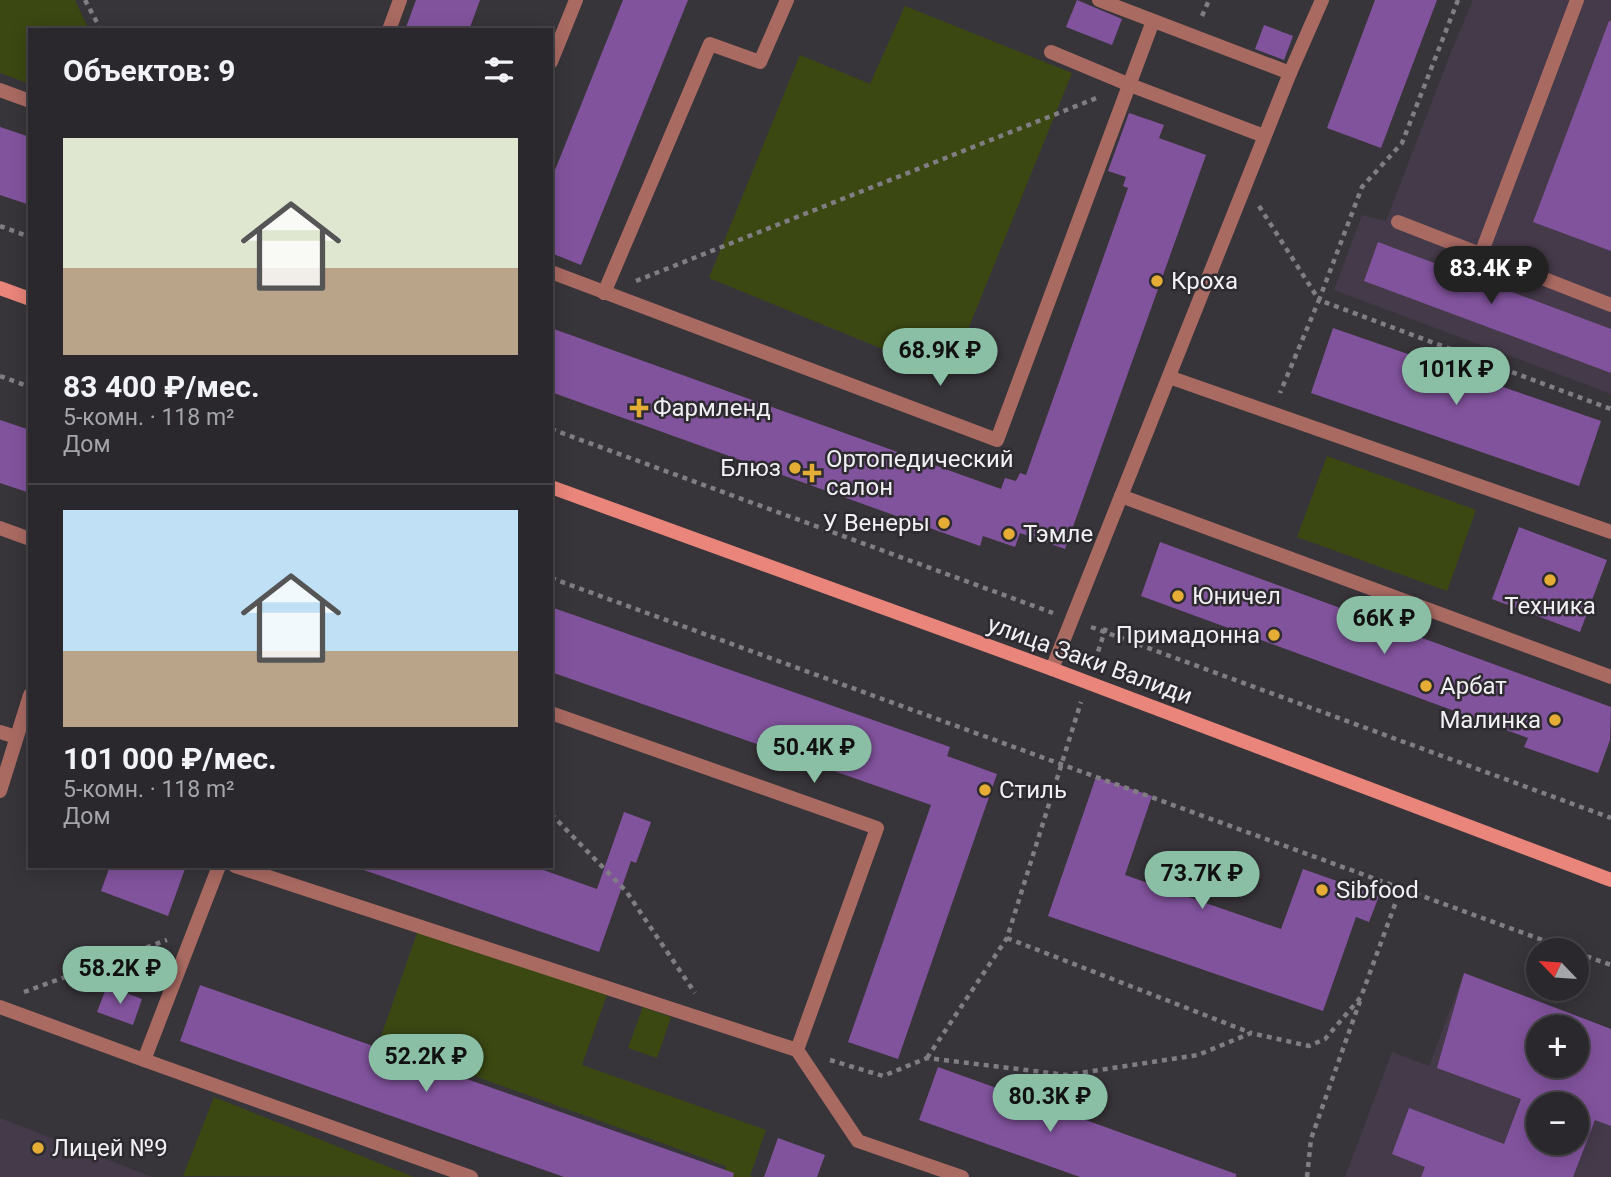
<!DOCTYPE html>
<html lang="ru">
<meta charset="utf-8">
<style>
:root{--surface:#2a282c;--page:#323034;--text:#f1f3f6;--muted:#a5a6a9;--line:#464448;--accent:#8abfa5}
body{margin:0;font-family:Roboto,sans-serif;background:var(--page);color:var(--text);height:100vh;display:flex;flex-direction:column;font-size:26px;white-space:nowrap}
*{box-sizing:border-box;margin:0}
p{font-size:23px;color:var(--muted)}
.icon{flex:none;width:38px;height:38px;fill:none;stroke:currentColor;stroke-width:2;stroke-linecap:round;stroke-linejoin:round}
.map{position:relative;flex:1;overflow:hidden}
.sheet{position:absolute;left:28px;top:28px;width:525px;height:840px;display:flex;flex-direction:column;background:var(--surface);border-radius:0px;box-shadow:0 4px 18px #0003,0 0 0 2px var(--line)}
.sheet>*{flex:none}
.needle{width:46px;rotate:295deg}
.tools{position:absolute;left:1526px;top:938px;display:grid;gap:14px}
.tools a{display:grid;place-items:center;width:63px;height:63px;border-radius:50%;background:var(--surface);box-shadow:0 4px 18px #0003,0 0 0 2px var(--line);font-size:35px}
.price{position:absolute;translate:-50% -60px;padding:0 16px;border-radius:24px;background:var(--accent);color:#111;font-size:23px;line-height:46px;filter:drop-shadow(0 2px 4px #0008)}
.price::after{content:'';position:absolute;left:50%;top:42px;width:21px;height:16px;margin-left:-10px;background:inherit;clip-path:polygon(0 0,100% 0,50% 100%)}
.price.active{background:#222;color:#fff}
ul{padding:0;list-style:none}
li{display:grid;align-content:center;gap:14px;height:371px;padding:0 35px}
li+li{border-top:2px solid var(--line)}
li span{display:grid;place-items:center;height:217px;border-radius:0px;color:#555}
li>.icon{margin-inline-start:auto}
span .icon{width:126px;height:126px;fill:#fffc;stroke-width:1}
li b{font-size:30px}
h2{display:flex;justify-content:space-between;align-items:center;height:84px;padding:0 35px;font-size:30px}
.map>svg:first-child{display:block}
.industrial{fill:#453a49}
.education{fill:#443a4a;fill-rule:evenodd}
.green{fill:#3b4812}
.building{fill:#82539d;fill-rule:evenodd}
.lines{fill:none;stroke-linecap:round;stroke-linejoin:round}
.path{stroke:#817e83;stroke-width:4.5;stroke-dasharray:5 5;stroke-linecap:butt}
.lane{stroke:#a96a62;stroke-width:14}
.secondary{stroke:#e9857a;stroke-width:14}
.poi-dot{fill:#e5ad36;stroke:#2e2b30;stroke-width:2.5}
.labels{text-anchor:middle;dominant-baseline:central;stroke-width:5;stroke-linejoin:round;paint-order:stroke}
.poi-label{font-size:24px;fill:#f1eff3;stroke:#2e2b30;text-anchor:start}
.street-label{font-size:24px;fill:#f1eff3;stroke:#2e2b30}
</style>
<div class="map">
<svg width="1611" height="1177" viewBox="0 0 1611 1177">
<rect width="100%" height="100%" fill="#38353a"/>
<polygon class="industrial" points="1473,0 1611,0 1611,394 1334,290 1362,215 1386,221 1451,52"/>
<g class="education">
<path d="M1464,973L1611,1029V1177H1345L1392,1052L1429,1066ZM1538,1027H1577V1066H1538ZM1538,1104H1577V1143H1538Z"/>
<polygon points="0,1118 152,1177 0,1177"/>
</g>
<g class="green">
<polygon points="0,0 75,0 89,30 30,30 30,84 0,73"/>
<polygon points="905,6 1072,73 949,376 709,278 800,55 870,84"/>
<polygon points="1327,456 1476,510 1447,591 1297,537"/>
<polygon points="421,922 609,989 582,1065 766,1130 750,1176 753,1177 723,1177 726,1166 379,1042"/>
<polygon points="643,1007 671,1017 657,1058 628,1048"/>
<polygon points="214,1097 414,1177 183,1176"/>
</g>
<g class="building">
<polygon points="416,0 480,0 469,30 405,30"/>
<polygon points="623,0 688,0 581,265 551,253 551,180"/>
<polygon points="1077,0 1122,19 1112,45 1066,27"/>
<polygon points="1375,0 1437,0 1381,148 1327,128"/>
<polygon points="1609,21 1611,21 1611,251 1533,222"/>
<polygon points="1264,25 1293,36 1284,60 1255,49"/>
<polygon points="1129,113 1164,125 1159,138 1206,155 1065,549 1020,533 1015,547 983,536 980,546 551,392 551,328 1001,489 1005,478 1016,481 1020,473 1026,475 1128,188 1123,186 1126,177 1108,171"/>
<polygon points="0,127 30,137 30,205 0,195"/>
<polygon points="1378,242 1611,329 1611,373 1364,281"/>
<polygon points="1333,328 1601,421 1579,486 1311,393"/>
<polygon points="0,420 30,430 30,493 0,483"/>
<polygon points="1519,527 1607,560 1580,632 1492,599"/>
<polygon points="1160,542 1611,707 1610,740 1598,773 1524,747 1528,738 1141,596"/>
<polygon points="551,607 950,747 947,756 997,774 898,1059 848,1042 931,805 551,672"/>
<polygon points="1096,777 1152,796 1125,875 1281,929 1303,869 1379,896 1369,922 1356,917 1323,1011 1048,916"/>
<polygon points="624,812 651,822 636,863 631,861 599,952 364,870 364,866 532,866 597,889"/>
<polygon points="110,866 186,866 168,916 101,891"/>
<path d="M1464,973L1611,1029V1126L1595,1120L1573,1177H1421L1425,1167L1392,1154L1409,1108L1504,1144L1521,1099L1437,1068ZM1538,1027H1577V1066H1538ZM1538,1104H1577V1143H1538Z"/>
<polygon points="200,985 734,1173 733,1177 564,1177 180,1041"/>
<polygon points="107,986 142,999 133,1025 97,1012"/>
<polygon points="938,1067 1236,1174 1236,1177 1080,1177 919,1120"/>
<polygon points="778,1138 825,1155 817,1177 764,1177"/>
</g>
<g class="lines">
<g class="path">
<polyline points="85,0 101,30"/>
<polyline points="1458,0 1402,143 1362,187 1319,300 1611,409"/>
<polyline points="1202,16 1209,0"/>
<polyline points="1259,206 1319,300 1280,393"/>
<polyline points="0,226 30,237"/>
<polyline points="636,281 1099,97"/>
<polyline points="0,376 30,387"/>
<polyline points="551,429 1053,613"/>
<polyline points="551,578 1570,950"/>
<polyline points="1091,627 1611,818"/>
<polyline points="1095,661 1107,624"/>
<polyline points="551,814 626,891 695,993"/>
<polyline points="1007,938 1251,1033"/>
<polyline points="1577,953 1611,965"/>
<polyline points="24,992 167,940"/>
<polyline points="927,1058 1007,938 1081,702"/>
<polyline points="830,1060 883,1076 927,1058 1067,1075 1198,1055 1251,1033 1309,1046 1325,1039 1361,997 1401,888"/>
<polyline points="1307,1177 1311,1139 1360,1001"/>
</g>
<g class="lane">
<polyline points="389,30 400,0"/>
<polyline points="1051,52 1130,85 1264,136"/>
<polyline points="551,62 576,0"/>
<polyline points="1290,73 1322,0"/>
<polyline points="0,90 30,101"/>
<polyline points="1398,222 1611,305"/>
<polyline points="1481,254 1577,0"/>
<polyline points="551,272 997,440 1153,21"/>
<polyline points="604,293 710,44 760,62 787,0"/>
<polyline points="1169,377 1611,532"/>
<polyline points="1121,496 1611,677"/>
<polyline points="0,528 30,539"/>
<polyline points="1052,669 1290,73 1099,0"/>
<polyline points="551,713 877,828 797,1050 858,1141 962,1177"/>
<polyline points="0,732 16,737"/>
<polyline points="0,791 30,695"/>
<polyline points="219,866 144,1060 471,1177"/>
<polyline points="235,866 797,1050"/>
<polyline points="0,1007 144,1060"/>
</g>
<g class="secondary">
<polyline points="0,288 30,299"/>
<polyline points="551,487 1052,669 1611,880"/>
</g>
</g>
<g class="poi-dot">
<circle cx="1157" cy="281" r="7"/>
<path d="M635.5 397.5h7v7h7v7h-7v7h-7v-7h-7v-7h7z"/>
<circle cx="795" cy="468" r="7"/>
<path d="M808.5 462.5h7v7h7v7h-7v7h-7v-7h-7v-7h7z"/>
<circle cx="944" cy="523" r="7"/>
<circle cx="1009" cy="534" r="7"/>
<circle cx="1550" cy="580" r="7"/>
<circle cx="1178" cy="596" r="7"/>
<circle cx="1274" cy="635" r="7"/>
<circle cx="1426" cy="686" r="7"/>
<circle cx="1555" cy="720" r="7"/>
<circle cx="985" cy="790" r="7"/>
<circle cx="1322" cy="890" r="7"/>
<circle cx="38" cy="1148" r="7"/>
</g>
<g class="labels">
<g class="poi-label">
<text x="1171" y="281">Кроха</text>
<text x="653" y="408">Фармленд</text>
<text x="826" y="459">Ортопедический<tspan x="826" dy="28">салон</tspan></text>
<text x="781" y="468" text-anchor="end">Блюз</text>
<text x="930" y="523" text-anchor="end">У Венеры</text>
<text x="1023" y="534">Тэмле</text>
<text x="1192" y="596">Юничел</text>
<text x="1550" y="606" text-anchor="middle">Техника</text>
<text x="1260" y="635" text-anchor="end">Примадонна</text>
<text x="1440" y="686">Арбат</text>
<text x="1541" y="720" text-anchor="end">Малинка</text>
<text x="999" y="790">Стиль</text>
<text x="1336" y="890">Sibfood</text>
<text x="52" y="1148">Лицей №9</text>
</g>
<g class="street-label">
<text transform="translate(1090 660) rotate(20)">улица Заки Валиди</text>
</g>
</g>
</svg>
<div class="tools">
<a><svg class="needle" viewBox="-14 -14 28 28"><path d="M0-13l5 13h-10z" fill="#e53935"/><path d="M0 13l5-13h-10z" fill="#a5a6a9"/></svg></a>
<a>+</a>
<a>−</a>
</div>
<b class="price active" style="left:1491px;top:306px">83.4K ₽</b>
<b class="price" style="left:940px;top:388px">68.9K ₽</b>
<b class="price" style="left:1456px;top:407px">101K ₽</b>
<b class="price" style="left:1384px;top:656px">66K ₽</b>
<b class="price" style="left:814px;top:785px">50.4K ₽</b>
<b class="price" style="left:1202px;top:911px">73.7K ₽</b>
<b class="price" style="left:120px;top:1006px">58.2K ₽</b>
<b class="price" style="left:426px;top:1094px">52.2K ₽</b>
<b class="price" style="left:1050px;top:1134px">80.3K ₽</b>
<section class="sheet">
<h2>Объектов: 9<svg class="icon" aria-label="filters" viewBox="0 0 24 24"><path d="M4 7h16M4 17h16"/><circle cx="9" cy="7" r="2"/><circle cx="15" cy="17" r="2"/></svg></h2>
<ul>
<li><span style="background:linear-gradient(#dfe7d0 60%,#b9a48a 0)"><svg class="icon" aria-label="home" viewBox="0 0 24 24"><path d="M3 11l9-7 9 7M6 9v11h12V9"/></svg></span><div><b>83 400 ₽/мес.</b><p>5-комн. · 118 m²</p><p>Дом</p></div></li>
<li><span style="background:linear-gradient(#bfe0f5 65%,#b9a48a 0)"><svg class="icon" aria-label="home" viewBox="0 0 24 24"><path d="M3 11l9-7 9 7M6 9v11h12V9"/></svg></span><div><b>101 000 ₽/мес.</b><p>5-комн. · 118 m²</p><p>Дом</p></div></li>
</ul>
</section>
</div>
